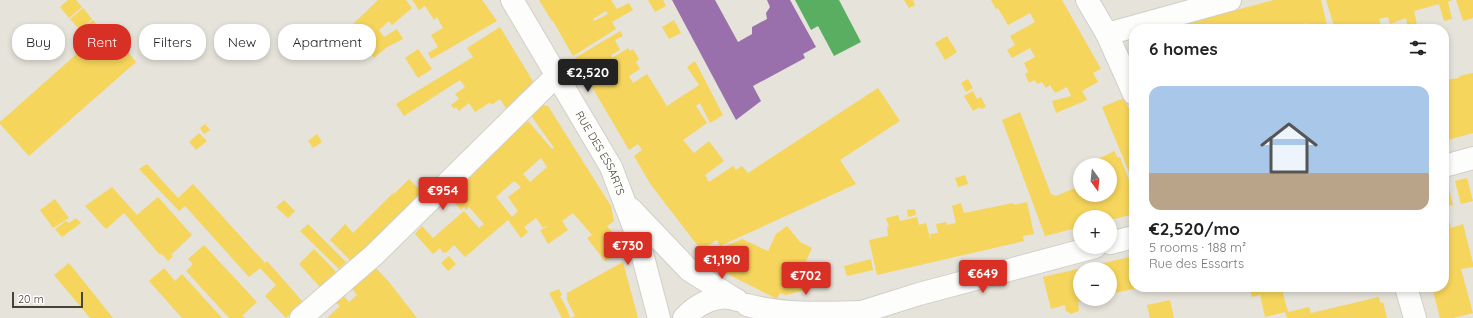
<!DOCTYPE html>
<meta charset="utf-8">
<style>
:root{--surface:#fff;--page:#f2f2f2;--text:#222;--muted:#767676;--accent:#d93025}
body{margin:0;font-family:Quicksand,sans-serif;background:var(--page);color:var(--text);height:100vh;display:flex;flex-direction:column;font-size:15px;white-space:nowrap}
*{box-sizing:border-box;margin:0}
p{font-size:13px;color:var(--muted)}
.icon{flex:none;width:22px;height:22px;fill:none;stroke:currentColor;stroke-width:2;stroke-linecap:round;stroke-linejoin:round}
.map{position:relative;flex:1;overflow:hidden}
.panel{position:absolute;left:1129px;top:24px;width:320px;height:268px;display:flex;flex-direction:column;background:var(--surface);border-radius:16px;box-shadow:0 2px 6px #0003}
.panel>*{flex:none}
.top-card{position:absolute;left:12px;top:24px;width:380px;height:36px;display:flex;gap:8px}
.needle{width:26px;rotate:165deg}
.controls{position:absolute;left:1073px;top:158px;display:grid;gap:8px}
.controls a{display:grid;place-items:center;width:44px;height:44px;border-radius:50%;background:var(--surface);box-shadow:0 2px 6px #0003;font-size:20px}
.scale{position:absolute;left:12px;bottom:10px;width:71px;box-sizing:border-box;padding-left:4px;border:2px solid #484338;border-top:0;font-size:11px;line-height:14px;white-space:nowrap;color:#484338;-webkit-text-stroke:3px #fff;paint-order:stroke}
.price{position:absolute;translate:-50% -34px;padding:0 9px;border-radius:4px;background:var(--accent);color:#fff;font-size:13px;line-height:26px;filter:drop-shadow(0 1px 2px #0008)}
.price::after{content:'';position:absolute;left:50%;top:24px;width:12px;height:9px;margin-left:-6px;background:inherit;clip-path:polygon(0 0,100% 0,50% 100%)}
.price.on{background:#222;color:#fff}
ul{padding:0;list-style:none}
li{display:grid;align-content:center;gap:8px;height:212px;padding:0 20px}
li span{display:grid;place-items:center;height:124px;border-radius:12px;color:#555}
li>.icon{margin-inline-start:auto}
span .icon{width:72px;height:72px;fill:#fffc;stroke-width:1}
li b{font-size:17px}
h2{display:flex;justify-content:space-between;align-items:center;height:48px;padding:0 20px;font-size:17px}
.pill{padding:0 14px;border-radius:16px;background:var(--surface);box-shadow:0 2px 6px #0003;font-size:14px;line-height:36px}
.pill.on{background:var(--accent);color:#fff}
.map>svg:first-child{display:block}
.residential{fill:#e5e3da;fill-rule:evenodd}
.homes{fill:#f6d55c;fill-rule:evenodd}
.offices{fill:#9970ab}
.public{fill:#5aae61}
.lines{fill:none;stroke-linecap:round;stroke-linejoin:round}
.minor-casing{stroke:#d0cfca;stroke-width:24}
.minor{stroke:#fdfdfc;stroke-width:22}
.labels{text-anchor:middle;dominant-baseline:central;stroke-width:4;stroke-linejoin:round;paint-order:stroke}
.street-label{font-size:11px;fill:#484338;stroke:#fff}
</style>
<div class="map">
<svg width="1473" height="318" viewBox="0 0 1473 318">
<rect width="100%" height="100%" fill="#f2f1ec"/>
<path class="residential" d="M0,0H1473V318H0ZM1134,29H1444V287H1134ZM1080,165H1110V195H1080ZM1080,217H1110V247H1080ZM1080,269H1110V299H1080Z"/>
<g class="homes">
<polygon points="68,0 76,0 82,7 69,18 60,7"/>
<polygon points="378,0 406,0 412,8 392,25 389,21 379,30 384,37 397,29 403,39 387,47 374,58 362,40 351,26"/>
<polygon points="412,0 482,0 497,21 431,59 428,53 438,47 431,35 443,28 437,17 434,20 425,6 419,10"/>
<path d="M539,0H611L617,9L629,3L633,10L612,22L616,29L573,56L553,21H552ZM606,11L608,14L594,21L593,19Z"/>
<polygon points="648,0 663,0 666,6 655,12"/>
<polygon points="904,0 913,0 915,5 909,8"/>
<polygon points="991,0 1062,0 1101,69 1093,73 1098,82 1082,91 1087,100 1056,113 1052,101 1071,96 1067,87 1055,93 1050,85 1046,88 1042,82 1037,84 1035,80 1029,83 1025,74 1028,72 1024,63 1035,57 1030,48 1012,58 1007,50 1015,45 1010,36 1035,22 1030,13 1008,25 998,8 996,9"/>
<polygon points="1274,0 1321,0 1328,29 1309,29 1307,23 1299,25 1300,29 1165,29"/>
<polygon points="1326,0 1452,0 1448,2 1452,19 1444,21 1439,4 1414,11 1418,29 1408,29 1406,18 1390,24 1388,17 1379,19 1382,29 1354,29 1354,26 1344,29 1335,29"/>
<polygon points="1456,0 1473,0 1473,18 1463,21"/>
<polygon points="83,8 92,19 80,30 70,19"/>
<polygon points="93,20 101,30 89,41 80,31"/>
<polygon points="674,20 681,33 669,39 662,27"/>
<polygon points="107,27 136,62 29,156 0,124 0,122"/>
<polygon points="500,27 534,83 507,110 500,99 493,104 489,103 475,112 469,103 459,111 456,107 454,109 451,105 459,99 455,94 465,87 460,80 404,116 396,104 473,57 467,48"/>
<polygon points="620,31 623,36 615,40 620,50 611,55 612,58 628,48 630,51 633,49 639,59 636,62 640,69 629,76 633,83 647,74 667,106 699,85 687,67 695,61 723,115 710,123 700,103 696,106 707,123 683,140 694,153 709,141 724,161 705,175 709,182 733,166 736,170 742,166 748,173 878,88 900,121 840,160 856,184 720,246 717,240 701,250 651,185 634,156 642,150 638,144 629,150 575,58"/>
<polygon points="947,36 957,52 945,60 935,43"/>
<polygon points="418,49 432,69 418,78 405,58"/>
<polygon points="1473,73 1473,133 1444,141 1444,119 1449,117 1444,104 1444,80 1459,78 1459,76"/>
<polygon points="968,79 973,88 966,92 961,83"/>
<polygon points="973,91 977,99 981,97 986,107 981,109 980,107 973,111 964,96"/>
<polygon points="1124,98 1134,120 1134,184 1102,107"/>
<path d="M543,105L548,106L611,206L614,221L607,226L619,240L614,244L621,254L605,261L587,238L592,235L573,213L562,221L568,230L548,244L540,230L547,227L546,226L543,228L536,218L524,227L528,232L521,238L508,220L465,257L454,245L446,253L445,252L443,253L440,248L433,254L415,234L422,226L433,238L464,211L479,228L484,224L469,207L466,210L464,207L461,210L450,197L478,165L515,132L528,121L552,149L554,148L530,114ZM541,158L547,167L530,182L523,174ZM514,181L521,187L508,197L518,211L512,217L496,197Z"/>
<polygon points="1020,112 1051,194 1056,196 1080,186 1080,195 1110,195 1110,165 1089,165 1089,164 1114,151 1118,158 1120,157 1134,193 1134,214 1110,220 1110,217 1100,217 1099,214 1097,214 1098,217 1080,217 1080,227 1045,236 1002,120"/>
<polygon points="205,124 210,130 204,134 200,128"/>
<polygon points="199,133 207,141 196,150 189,142"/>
<polygon points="317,134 322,142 313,148 308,141"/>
<polygon points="147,164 178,198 193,184 265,263 267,261 303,302 286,318 265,296 276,285 260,268 249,277 185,206 179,211 139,169"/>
<polygon points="965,175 968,184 958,187 955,178"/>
<polygon points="1467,178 1473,201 1461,204 1455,181"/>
<polygon points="409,179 423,193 353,263 330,240 345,224 353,233 393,193 394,194"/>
<polygon points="1448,184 1453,205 1445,207 1451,228 1463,224 1473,263 1473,267 1461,269 1473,313 1453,318 1440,318 1432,287 1444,287 1444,185"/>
<polygon points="112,187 137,215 158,197 192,235 171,255 173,256 168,261 162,254 160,255 124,213 106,229 85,206"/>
<polygon points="55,199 69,218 53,228 40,210"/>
<polygon points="284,200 295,211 288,218 276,207"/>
<polygon points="1027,202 1034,234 1023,236 1024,241 877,275 869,240 888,236 887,227 889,227 886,218 898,215 900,221 917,217 919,225 926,223 930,238 931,237 930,234 938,233 936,224 946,222 947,225 956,223 952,206 961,203 964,213 1013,203 1014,205"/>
<polygon points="915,209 916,215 908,217 907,210"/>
<polygon points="76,218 81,223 62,237 55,229 66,221 69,223"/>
<polygon points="308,224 346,262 339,269 300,231"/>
<polygon points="787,226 800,242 812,248 800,274 821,286 786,295 780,293 777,299 710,265 719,248 720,248 742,239 768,251 776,234"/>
<polygon points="204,245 257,302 242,316 246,318 229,318 186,271 193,264 188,259"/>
<polygon points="314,249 336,272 320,287 299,264"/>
<polygon points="449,256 456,264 448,271 441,263"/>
<polygon points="1134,256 1134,287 1138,288 1110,294 1110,269 1080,269 1080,299 1088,300 1078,302 1079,311 1071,314 1066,311 1065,305 1051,309 1043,277"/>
<polygon points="871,259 873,270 847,276 844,266"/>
<polygon points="623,262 638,318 562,318 549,293 559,289 562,295 560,296 568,311 570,318 575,316 567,300 567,293"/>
<polygon points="69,263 113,318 90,318 54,275"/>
<polygon points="164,268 175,281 182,274 222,318 182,318 149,281"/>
<polygon points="376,268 389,282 417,318 327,318 340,306 336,303 344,296 349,302 357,295 351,288"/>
<polygon points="1255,287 1282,287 1282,289 1271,291 1272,292 1282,290 1288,312 1309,307 1311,313 1379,297 1380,303 1383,302 1387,318 1287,318 1285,312 1265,317 1260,295 1252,297 1249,288"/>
<polygon points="1170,300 1174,318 1150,318 1147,305"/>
</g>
<polygon class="offices" points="672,0 715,0 738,42 752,34 752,27 767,19 766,13 770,7 767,0 790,0 816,47 803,54 805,58 753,86 761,101 736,120"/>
<polygon class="public" points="795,0 839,0 861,42 834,56 818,26 811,30"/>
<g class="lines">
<defs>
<g id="minor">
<path id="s1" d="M512,0L611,167L638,238L659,318"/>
<polyline points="1087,0 1107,34 1134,94"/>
<polyline points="1107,34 1230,0"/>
<polyline points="1444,166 1473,158"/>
<polyline points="631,209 689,270 733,298"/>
<polyline points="1110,243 1134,237"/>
<polyline points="1406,287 1415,318"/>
<path d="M747,305C785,315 823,313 862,312"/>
<polyline points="301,318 374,255 557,75"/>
<path d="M684,318C697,304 719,292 737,300"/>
<polyline points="847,318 862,312 919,294 1095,247"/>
</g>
</defs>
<use href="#minor" class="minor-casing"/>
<use href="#minor" class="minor"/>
</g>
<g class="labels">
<g class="street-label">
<text stroke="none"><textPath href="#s1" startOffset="177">RUE DES ESSARTS</textPath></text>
</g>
</g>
</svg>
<div class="controls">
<a><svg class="needle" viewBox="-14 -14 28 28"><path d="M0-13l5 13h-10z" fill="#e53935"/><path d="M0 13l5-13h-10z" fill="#767676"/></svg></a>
<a>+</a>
<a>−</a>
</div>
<div class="scale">20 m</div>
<b class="price on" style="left:588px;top:93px">€2,520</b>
<b class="price" style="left:443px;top:211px">€954</b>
<b class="price" style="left:628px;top:266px">€730</b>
<b class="price" style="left:722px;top:280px">€1,190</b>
<b class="price" style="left:983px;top:294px">€649</b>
<b class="price" style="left:806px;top:296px">€702</b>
<div class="top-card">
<a class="pill">Buy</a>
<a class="pill on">Rent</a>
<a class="pill">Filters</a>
<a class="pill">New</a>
<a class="pill">Apartment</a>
</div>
<section class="panel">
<h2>6 homes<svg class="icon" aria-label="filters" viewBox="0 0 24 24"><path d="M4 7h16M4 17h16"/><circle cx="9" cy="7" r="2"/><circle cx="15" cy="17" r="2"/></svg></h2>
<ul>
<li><span style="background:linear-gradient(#a9c7e8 70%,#b9a48a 0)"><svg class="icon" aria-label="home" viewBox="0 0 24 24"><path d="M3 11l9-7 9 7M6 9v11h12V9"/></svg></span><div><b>€2,520/mo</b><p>5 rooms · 188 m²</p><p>Rue des Essarts</p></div></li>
</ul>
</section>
</div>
